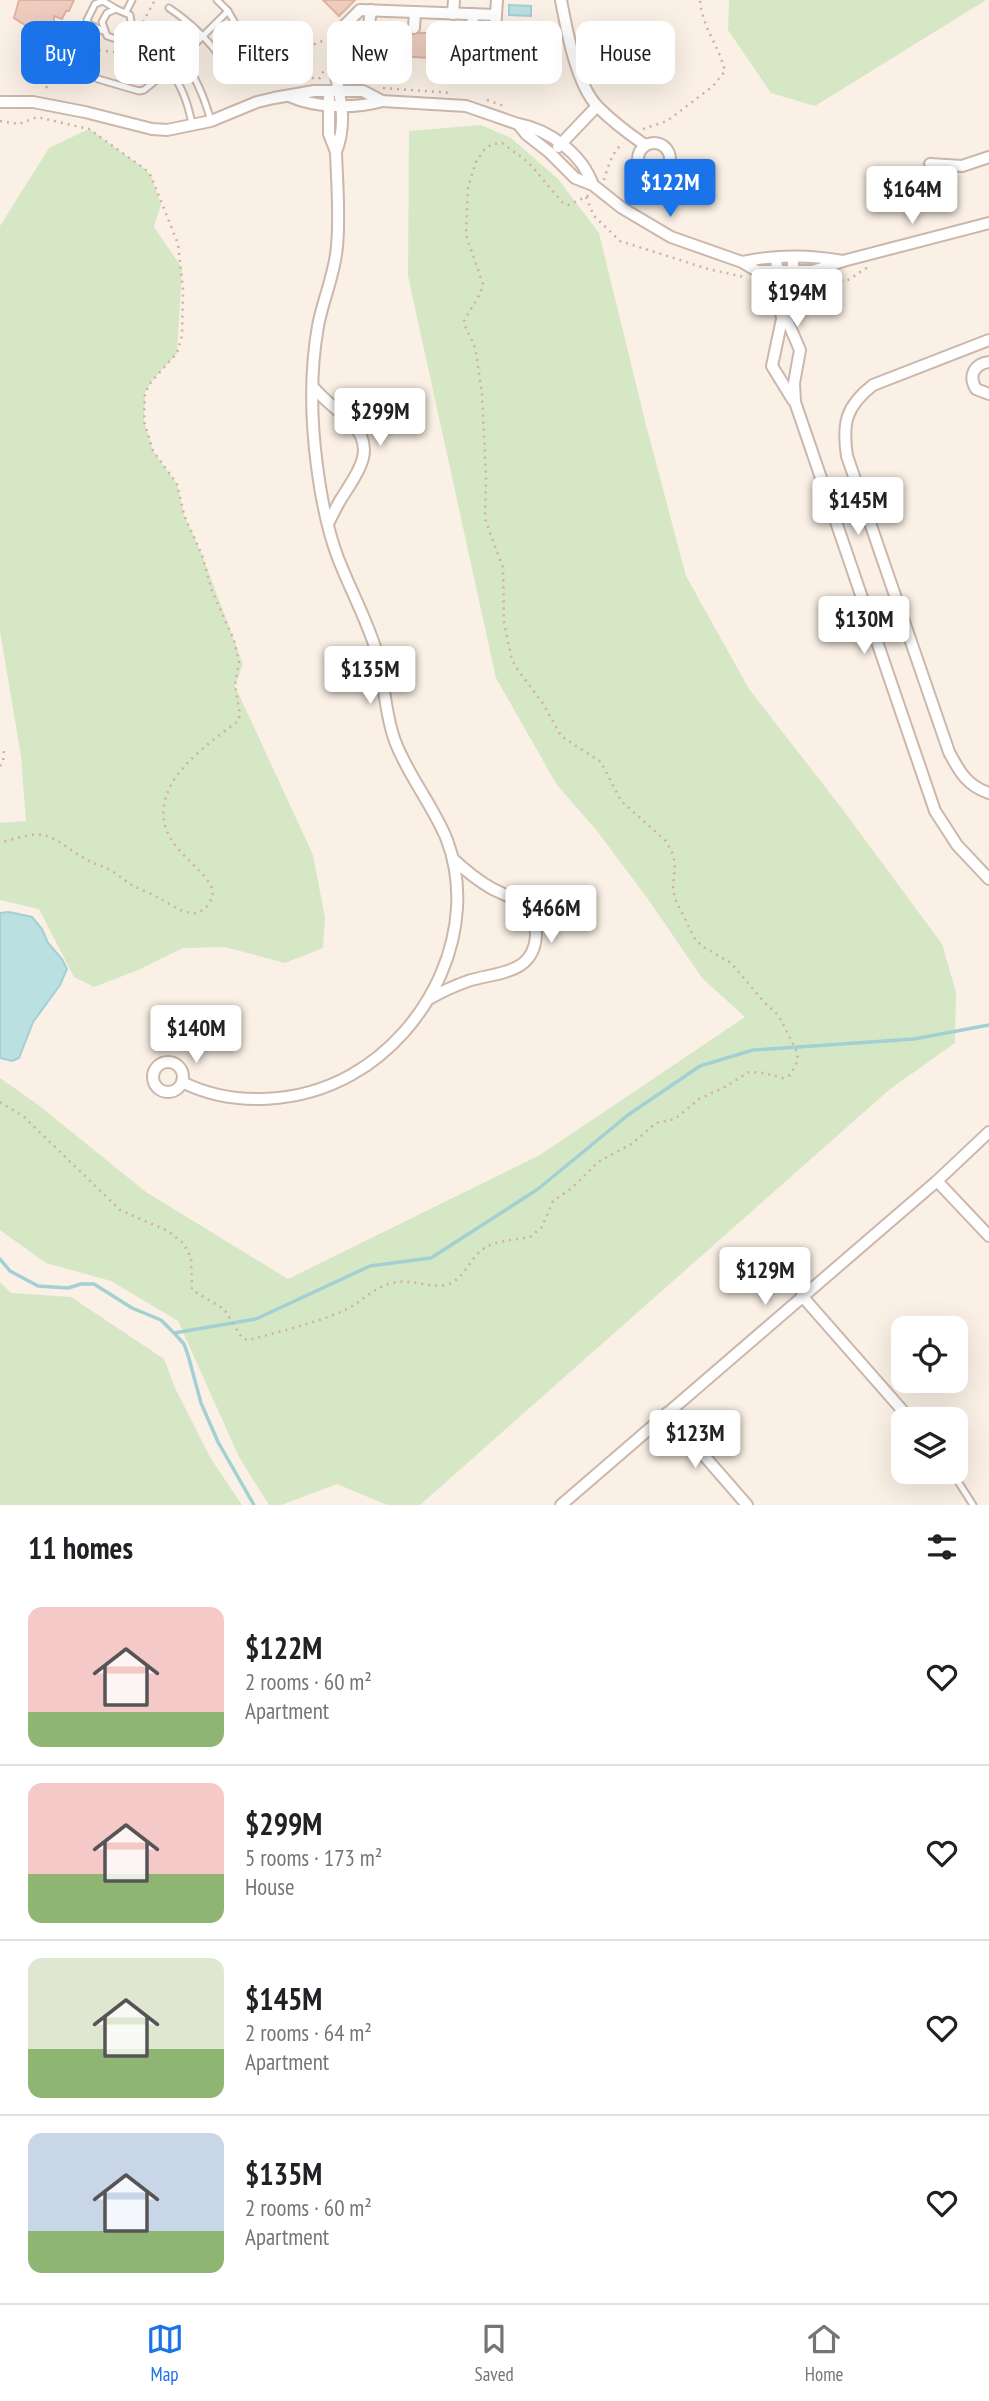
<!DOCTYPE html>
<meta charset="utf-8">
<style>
:root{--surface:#fff;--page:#f2f2f2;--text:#202124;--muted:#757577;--line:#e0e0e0;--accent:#1a73e8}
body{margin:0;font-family:"PT Sans Narrow",sans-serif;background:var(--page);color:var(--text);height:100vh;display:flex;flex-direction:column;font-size:26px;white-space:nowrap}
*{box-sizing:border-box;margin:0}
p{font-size:23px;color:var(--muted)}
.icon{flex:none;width:38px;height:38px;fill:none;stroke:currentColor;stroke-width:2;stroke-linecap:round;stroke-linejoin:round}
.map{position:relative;height:1505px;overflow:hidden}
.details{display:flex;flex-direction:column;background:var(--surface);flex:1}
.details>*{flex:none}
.guide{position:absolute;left:21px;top:21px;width:948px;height:63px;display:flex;gap:14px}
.controls{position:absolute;left:891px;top:1316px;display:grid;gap:14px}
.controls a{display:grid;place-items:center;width:77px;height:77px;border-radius:14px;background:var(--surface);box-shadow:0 7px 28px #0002;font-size:35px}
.price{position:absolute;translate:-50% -60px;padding:0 16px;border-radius:7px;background:#fff;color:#222;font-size:23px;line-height:46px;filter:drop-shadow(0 2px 4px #0008)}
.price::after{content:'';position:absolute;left:50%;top:42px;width:21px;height:16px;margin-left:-10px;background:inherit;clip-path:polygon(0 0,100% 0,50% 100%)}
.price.selected{background:var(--accent);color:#fff}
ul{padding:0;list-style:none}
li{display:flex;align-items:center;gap:21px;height:175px;padding:0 28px}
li+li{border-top:2px solid var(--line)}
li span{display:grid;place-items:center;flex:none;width:196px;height:140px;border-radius:14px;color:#555}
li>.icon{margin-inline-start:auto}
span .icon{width:84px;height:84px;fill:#fffc;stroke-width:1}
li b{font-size:30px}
h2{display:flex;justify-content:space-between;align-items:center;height:84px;padding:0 28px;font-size:30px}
.tag{padding:0 24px;border-radius:14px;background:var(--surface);box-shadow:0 7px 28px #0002;font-size:24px;line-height:63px}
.tag.selected{background:var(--accent);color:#fff}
.dock{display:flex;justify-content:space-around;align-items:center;height:98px;border-top:2px solid var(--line);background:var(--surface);font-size:19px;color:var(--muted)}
.dock a{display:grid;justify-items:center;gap:4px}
.dock .selected{color:var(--accent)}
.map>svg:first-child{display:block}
.green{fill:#d6e7c5}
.water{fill:#bbe0e2;stroke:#a2d0d3;stroke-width:2}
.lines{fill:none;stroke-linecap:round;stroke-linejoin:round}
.stream{stroke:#a2d0d3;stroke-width:3.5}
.building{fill:#eecdbf;stroke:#dfb2a1;stroke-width:2}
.service-casing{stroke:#cbb7ac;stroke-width:9}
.minor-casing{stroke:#cbb7ac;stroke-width:14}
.path{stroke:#d2b0a2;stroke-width:2.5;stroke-dasharray:2 5;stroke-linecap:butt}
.service{stroke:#fff;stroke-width:5}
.minor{stroke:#fff;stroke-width:10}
</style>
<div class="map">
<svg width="989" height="1505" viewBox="0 0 989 1505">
<rect width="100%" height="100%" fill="#faf0e5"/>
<g class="green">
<polygon points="729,0 986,0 815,106 771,93 728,30"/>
<polygon points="481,125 511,138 558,179 599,233 646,425 686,576 749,689 840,806 942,944 956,992 955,1043 890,1089 420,1505 387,1505 337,1484 281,1505 269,1505 239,1457 178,1321 111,1281 46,1263 0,1230 0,1078 37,1104 146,1192 288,1279 540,1155 745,1017 702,978 648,899 597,831 557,785 496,678 408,276 409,131"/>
<polygon points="89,129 145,169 151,176 161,204 154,227 182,268 177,353 151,382 145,393 144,421 153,451 177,484 184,515 202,555 243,664 235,686 313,855 325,918 323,948 285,963 225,947 183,948 138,970 94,987 74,977 39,909 0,900 0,823 26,821 21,756 0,631 0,226 49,148"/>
<polygon points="0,1282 11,1293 71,1297 164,1359 175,1388 211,1459 242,1505 0,1505"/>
</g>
<g class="water">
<polygon points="509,5 531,6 531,16 509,15"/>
<polygon points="9,912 32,917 42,929 48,943 62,959 67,969 60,985 33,1022 19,1058 12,1061 0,1058 0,913"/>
</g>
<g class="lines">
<g class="stream">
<polyline points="0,1259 10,1271 38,1286 68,1288 81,1284 94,1284 132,1308 161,1320 174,1333 184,1344 188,1355 201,1403 218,1442 254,1505"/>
<polyline points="174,1333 256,1319 370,1266 431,1258 538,1189 628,1115 700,1066 753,1050 914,1039 989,1025"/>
</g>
</g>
<g class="building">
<polygon points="19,0 74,0 69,11 66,11 62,19 54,16 54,28 41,50 31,44 36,32 14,18"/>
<polygon points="323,0 355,0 339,16"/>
<polygon points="353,31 538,36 537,64 343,53 344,41"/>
</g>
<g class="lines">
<defs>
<g id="service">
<polyline points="217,0 228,11 252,53"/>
<path d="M169,8C196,26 215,46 231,74"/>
<polyline points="126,12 132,0"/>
<path d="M132,25C181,47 197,72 211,121"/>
<polyline points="103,31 89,24 87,20 95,4 103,1 116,9"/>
<path d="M126,37L132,30L130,15L116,9L107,13L102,22L107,36L116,39L126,37C166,61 183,77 192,124"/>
<polyline points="98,79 139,91 144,90 170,69 228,11"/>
<polyline points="952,1472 973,1505"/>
</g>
<g id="minor">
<path d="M561,0C567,31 576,84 598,107C612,121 629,134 645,145"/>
<polyline points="453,14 454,0"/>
<polyline points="496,15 495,34 523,35"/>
<polyline points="369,25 371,10"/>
<polyline points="414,28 415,13"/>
<polyline points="472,29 473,14"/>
<path d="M289,96C316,108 355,109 382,101"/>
<polyline points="329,98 329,134 336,152"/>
<polyline points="0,102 33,102 85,112 152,129 167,130 211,121 257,102 274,98 314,91 363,91 382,101 466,106 518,124"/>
<circle cx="654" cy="159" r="16"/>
<polyline points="558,147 597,106"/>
<polyline points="930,164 962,166 989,157"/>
<path d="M593,185C582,154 550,130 518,124L526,134L549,152L575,178L593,185L622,208L671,237L742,262L757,271H813L843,261L989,223"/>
<polyline points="793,257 793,296 787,320 800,350 794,383 795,402 935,811 957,845 989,879"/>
<polyline points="776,258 782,319 772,366 793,400"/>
<path d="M742,262C775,255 811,255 843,261"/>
<path d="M989,340L873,385C846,406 842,423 847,456L949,752C959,771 967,786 989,793"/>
<path d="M989,362C974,364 968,376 976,389L989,394"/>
<path d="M314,388C326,402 341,412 354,426C377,451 355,476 341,499C336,507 332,516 328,524"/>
<path d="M429,999C441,992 454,986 468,981C496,972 534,975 536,935C536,923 533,914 524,906C515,898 502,894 491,888C477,880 465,870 453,859"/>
<circle cx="168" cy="1077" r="15"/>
<path d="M182,1082C234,1108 301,1103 351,1075C430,1031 480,928 447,840C433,805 408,776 395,741C384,712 385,680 376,650C366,618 350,589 338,558C327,529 321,497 317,466C311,421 310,371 318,326C323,299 335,274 337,246C340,215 337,183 336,152C346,126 342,104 336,77C333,63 336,47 337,33L360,10L496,15L497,0"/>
<polyline points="937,1181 989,1236"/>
<polyline points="802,1296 910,1419"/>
<polyline points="667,1413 747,1505"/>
<polyline points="561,1505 937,1181 989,1132"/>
</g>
</defs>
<use href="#service" class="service-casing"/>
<use href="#minor" class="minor-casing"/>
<g class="path">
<polyline points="143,22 155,0"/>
<polyline points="258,25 278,58 325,40"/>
<polyline points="286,54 314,79 320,78 324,70"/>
<path d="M46,88C63,60 71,46 106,51C115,52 120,53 127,49"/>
<polyline points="383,88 453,93"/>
<polyline points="487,100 507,107"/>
<path d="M0,121L19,124L37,117L89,129L145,169L151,176L178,244L183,289L182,336L177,353L151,382L145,393L144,421L153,451L177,484L184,515L202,555L212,591L234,640L239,662L235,685L240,714L238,721C216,738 187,758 172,783C135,850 229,870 210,902C207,908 200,913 193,913C181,913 169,903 159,898C150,893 139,889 130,884C123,879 116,873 108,869C100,865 91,863 84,858C72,852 60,840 47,836C33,831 14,840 0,842"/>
<path d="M643,129L667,121L713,86L725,71C719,46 702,27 700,0"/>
<path d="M604,180C608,167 612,152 623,143"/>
<polyline points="586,197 594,216 620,241 708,269 744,277"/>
<polyline points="813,284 817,285 848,280 868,267"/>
<polyline points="0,766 3,762 4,750"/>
<path d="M0,1102L24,1117L120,1210L168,1231L183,1243L191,1257L192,1290L224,1309L242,1338L248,1340C279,1332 311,1324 341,1312C360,1304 372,1288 392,1283C410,1278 428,1288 445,1285C464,1281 469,1259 483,1249C495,1240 516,1240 530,1237L542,1227L553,1201L572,1188L598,1162L633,1143L656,1123L675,1119L699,1099L725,1087L749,1072L764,1073L783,1078L790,1075L796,1064L798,1054L779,1016L765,1003L731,963L702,946L695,939L675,899L673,888L675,863L672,852L665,840L621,801L601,762L561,736L544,705L515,666L511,656L504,622L503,568L485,519L486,478L482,394L477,359L474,344L466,329L464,321L480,294L483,284L466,235L468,187L476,162L483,151L492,144L502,143L528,162L562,202L568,205L590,195"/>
</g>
<use href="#service" class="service"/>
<use href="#minor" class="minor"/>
</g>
</svg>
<div class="controls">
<a><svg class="icon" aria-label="locate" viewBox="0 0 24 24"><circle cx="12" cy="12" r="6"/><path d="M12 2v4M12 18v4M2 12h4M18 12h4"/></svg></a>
<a><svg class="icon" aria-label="layers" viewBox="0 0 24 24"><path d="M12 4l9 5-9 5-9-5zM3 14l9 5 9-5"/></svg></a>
</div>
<b class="price selected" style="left:670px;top:219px">$122M</b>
<b class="price" style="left:912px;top:226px">$164M</b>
<b class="price" style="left:797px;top:329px">$194M</b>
<b class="price" style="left:380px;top:448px">$299M</b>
<b class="price" style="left:858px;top:537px">$145M</b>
<b class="price" style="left:864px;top:656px">$130M</b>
<b class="price" style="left:370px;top:706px">$135M</b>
<b class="price" style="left:551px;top:945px">$466M</b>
<b class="price" style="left:196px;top:1065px">$140M</b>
<b class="price" style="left:765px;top:1307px">$129M</b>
<b class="price" style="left:695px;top:1470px">$123M</b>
<div class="guide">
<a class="tag selected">Buy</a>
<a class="tag">Rent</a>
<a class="tag">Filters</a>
<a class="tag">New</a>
<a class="tag">Apartment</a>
<a class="tag">House</a>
</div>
</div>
<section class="details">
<h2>11 homes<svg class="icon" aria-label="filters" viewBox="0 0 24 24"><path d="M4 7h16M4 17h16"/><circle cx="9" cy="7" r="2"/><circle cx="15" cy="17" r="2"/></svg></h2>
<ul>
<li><span style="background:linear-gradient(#f6c9c9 75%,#8fb573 0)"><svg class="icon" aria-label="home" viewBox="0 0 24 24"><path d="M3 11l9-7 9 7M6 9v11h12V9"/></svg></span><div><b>$122M</b><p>2 rooms · 60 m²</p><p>Apartment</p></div><svg class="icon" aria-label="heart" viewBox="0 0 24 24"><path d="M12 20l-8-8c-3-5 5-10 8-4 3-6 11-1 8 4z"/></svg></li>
<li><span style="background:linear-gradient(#f6c9c9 65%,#8fb573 0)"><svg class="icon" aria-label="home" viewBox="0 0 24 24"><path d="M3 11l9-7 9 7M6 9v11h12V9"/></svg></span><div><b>$299M</b><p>5 rooms · 173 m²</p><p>House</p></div><svg class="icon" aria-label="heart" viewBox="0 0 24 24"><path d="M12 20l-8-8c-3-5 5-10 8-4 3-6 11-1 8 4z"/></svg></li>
<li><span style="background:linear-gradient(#dfe7d0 65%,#8fb573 0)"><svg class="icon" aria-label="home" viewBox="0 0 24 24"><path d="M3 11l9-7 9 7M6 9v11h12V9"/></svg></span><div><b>$145M</b><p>2 rooms · 64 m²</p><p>Apartment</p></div><svg class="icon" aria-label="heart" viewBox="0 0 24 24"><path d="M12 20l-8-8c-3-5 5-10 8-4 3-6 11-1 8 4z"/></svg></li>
<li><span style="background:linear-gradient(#c9d6e8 70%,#8fb573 0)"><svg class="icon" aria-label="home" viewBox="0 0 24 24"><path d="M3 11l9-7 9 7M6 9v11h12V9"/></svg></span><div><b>$135M</b><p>2 rooms · 60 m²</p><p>Apartment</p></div><svg class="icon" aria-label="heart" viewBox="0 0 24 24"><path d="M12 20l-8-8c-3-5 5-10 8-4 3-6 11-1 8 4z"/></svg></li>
</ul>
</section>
<nav class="dock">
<a class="selected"><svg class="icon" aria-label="map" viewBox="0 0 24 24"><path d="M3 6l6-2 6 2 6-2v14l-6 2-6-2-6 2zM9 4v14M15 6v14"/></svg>Map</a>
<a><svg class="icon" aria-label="saved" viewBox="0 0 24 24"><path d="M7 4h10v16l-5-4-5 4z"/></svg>Saved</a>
<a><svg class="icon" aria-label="home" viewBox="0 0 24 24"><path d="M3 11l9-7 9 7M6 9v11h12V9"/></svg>Home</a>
</nav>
